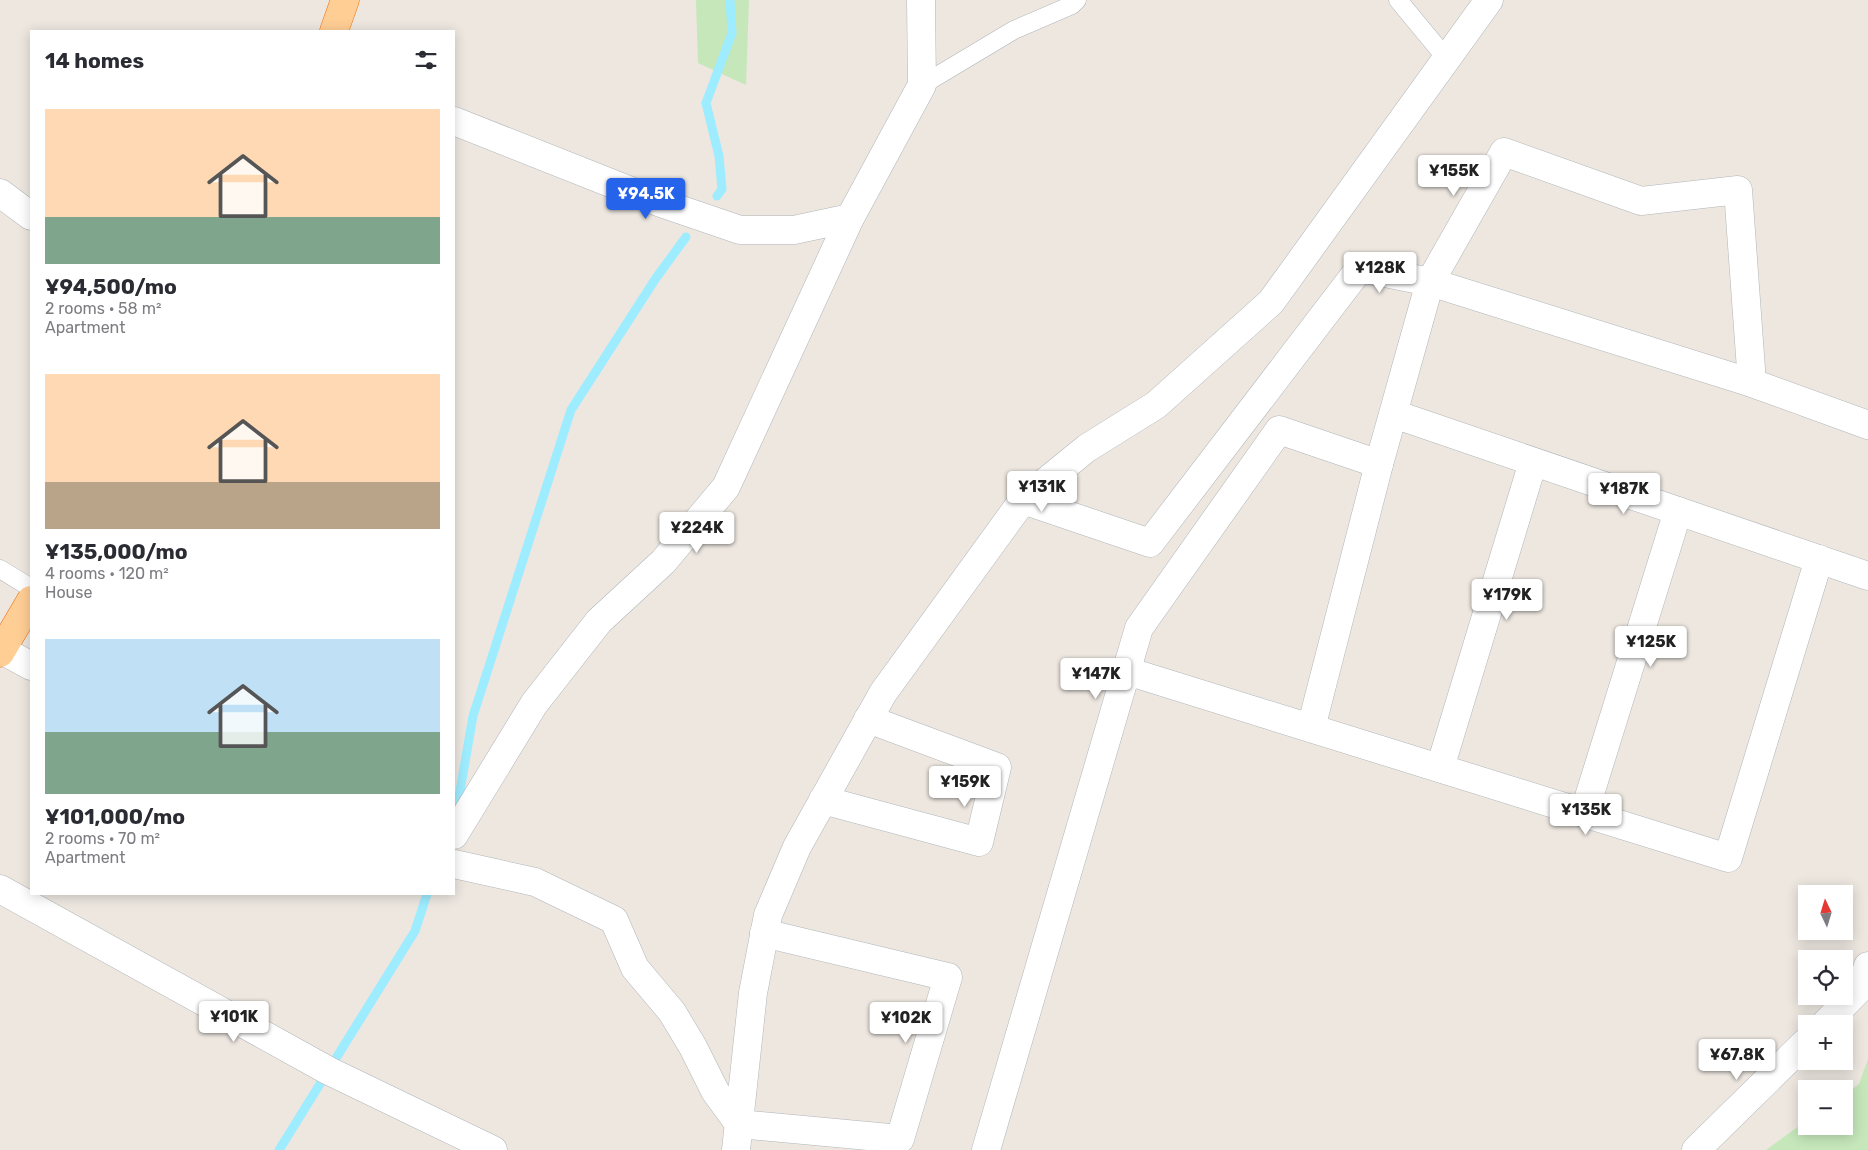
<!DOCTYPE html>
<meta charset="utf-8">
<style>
:root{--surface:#fff;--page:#f7f7f7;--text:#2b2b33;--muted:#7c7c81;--accent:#2563eb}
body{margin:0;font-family:Rubik,sans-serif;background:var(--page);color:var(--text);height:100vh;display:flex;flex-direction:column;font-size:19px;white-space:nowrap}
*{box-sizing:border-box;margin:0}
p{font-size:16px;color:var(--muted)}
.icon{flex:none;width:28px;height:28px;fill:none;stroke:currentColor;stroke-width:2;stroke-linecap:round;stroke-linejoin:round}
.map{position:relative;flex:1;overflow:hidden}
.side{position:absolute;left:30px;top:30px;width:425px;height:865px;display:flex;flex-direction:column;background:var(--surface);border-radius:0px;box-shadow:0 2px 12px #0003}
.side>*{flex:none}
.needle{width:32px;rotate:356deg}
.controls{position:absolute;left:1798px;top:885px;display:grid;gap:10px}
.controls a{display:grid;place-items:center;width:55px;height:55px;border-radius:0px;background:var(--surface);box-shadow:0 2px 12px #0003;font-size:25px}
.price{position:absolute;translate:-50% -42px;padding:0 11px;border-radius:5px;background:#fff;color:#222;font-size:16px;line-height:32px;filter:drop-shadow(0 1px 2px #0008)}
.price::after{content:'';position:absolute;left:50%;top:30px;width:15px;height:11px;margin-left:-8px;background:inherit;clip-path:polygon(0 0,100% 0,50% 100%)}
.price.active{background:var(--accent);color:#fff}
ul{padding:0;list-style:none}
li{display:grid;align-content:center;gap:10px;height:265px;padding:0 15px}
li span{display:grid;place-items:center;height:155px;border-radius:0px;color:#555}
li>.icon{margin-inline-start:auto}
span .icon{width:90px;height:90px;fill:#fffc;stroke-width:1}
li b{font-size:21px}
h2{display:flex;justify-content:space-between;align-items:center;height:60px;padding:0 15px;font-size:21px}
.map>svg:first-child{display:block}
.green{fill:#c5e7ba}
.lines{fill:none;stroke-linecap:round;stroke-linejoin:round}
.stream{stroke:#9eecff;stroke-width:9}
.service-casing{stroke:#b1b5b9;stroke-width:19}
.minor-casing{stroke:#b1b5b9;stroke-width:29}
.tertiary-casing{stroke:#b1b5b9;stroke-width:29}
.trunk-casing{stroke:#ed6a00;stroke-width:29}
.service{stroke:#fff;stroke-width:18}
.minor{stroke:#fff;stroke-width:28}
.tertiary{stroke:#fff;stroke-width:28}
.trunk{stroke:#ffce94;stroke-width:28}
</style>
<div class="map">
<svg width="1868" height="1150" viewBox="0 0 1868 1150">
<rect width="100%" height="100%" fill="#ede7e0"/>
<g class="green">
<polygon points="696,0 749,0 746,85 698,63"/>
<polygon points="1868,1059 1868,1150 1766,1150 1806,1121 1806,1126 1844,1126 1844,1095 1859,1084"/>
</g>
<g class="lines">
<g class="stream">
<polyline points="717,196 722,189 719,156 706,103 732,33 730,0"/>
<polyline points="454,812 459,797 473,716 571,410 656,278 686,237"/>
<polyline points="279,1150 415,931 427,894"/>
</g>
<defs>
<g id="service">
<polyline points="1398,0 1446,58"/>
<polyline points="922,85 1014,30 1072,5 1077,0"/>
<polyline points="0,569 31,588"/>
</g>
<g id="minor">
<polyline points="454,121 661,203 740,230 794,230 850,218"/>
<polyline points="0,193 31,216"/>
<polyline points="1394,414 1868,576"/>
<polyline points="1023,500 1150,543 1360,268 1430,282 1752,383 1868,425"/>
<polyline points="2,650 31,666"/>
<polyline points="1127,671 1728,858 1819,559"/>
<polyline points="1311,728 1379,464 1430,282 1504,152 1641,201 1738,190 1752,383"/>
<polyline points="1440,768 1533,462"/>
<polyline points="823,800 979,842 997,767 868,719"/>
<polyline points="1584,813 1678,511"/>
<polyline points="454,835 534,704 599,621 663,562 726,487 850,218 922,85 921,0"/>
<polyline points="454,864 535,882 614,920 635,968 672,1012 693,1047 715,1091 739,1124 900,1139 948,977 764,933"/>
<polyline points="0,889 329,1071 493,1150"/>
<polyline points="1825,1024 1861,987 1868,966"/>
<polyline points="986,1150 1139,628 1279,430 1379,464"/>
<polyline points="1696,1150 1806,1042"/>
</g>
<polyline id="tertiary" points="736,1150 753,993 768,915 797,847 883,693 1023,500 1087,448 1156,405 1271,302 1489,0"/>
<g id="trunk">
<polyline points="334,31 345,0"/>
<polyline points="0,653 31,600"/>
</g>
</defs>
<use href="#service" class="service-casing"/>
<use href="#minor" class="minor-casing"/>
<use href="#tertiary" class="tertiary-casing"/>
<use href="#trunk" class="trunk-casing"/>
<use href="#service" class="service"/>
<use href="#minor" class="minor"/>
<use href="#tertiary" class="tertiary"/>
<use href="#trunk" class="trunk"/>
</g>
</svg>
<div class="controls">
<a><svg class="needle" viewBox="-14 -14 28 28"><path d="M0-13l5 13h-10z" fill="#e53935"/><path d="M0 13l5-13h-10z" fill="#7c7c81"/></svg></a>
<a><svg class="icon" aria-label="locate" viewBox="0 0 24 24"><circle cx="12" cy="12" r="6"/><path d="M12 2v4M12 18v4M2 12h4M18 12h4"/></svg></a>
<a>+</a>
<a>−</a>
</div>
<b class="price" style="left:1454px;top:197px">¥155K</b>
<b class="price active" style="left:646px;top:220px">¥94.5K</b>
<b class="price" style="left:1380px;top:294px">¥128K</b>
<b class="price" style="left:1042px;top:513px">¥131K</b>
<b class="price" style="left:1624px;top:515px">¥187K</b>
<b class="price" style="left:697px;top:554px">¥224K</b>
<b class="price" style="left:1507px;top:621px">¥179K</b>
<b class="price" style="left:1651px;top:668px">¥125K</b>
<b class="price" style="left:1096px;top:700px">¥147K</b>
<b class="price" style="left:965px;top:808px">¥159K</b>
<b class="price" style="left:1586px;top:836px">¥135K</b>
<b class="price" style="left:234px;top:1043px">¥101K</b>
<b class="price" style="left:906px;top:1044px">¥102K</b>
<b class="price" style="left:1737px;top:1081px">¥67.8K</b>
<section class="side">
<h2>14 homes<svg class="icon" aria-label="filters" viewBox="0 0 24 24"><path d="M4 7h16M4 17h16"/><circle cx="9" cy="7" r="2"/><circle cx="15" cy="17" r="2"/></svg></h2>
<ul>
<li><span style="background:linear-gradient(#ffd9b3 70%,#7fa58c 0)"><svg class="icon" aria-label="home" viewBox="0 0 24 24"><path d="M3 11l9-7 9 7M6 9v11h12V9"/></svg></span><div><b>¥94,500/mo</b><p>2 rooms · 58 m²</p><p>Apartment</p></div></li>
<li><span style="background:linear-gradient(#ffd9b3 70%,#b9a48a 0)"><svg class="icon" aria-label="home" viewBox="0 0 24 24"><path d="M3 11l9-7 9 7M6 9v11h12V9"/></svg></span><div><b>¥135,000/mo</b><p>4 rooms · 120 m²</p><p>House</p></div></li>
<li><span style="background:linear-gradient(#bfe0f5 60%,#7fa58c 0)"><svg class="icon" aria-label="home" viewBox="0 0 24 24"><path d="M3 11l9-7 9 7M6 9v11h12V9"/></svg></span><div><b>¥101,000/mo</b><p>2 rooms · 70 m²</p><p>Apartment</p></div></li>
</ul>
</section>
</div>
